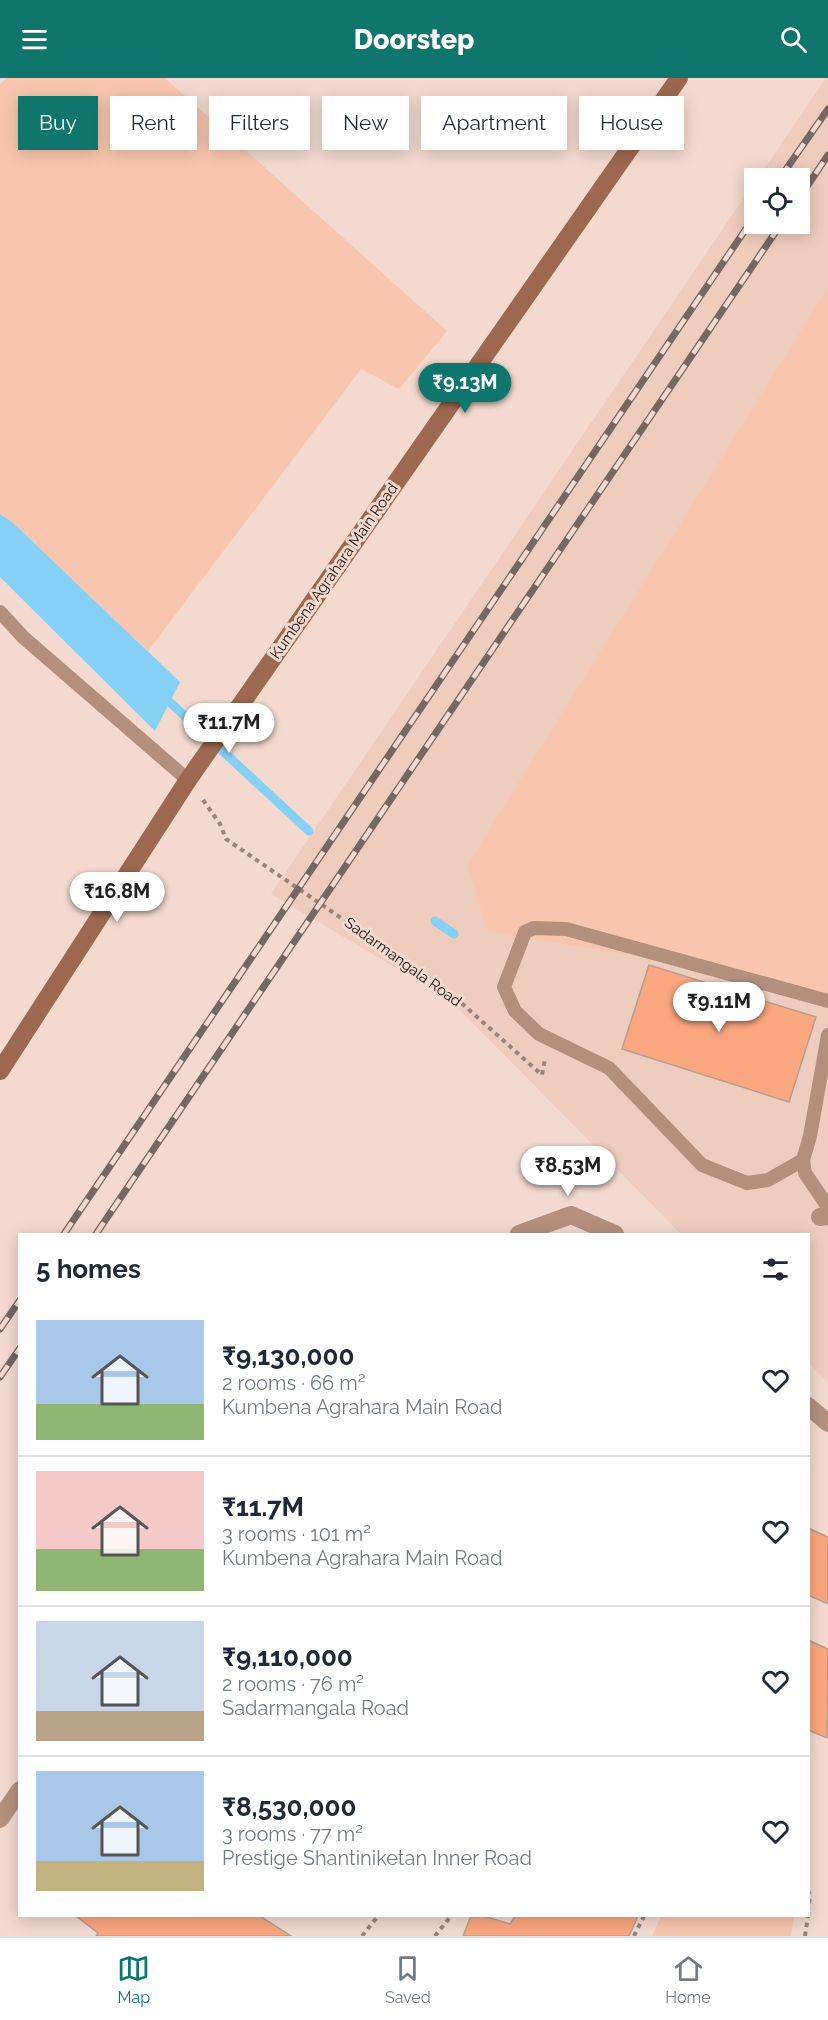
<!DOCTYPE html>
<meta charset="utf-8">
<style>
:root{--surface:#fff;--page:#f2f2f3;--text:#1f2937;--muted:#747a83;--line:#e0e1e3;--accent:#0f766e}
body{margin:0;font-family:Raleway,sans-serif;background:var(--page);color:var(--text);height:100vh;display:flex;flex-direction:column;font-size:22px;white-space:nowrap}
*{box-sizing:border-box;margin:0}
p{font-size:20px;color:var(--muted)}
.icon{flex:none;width:33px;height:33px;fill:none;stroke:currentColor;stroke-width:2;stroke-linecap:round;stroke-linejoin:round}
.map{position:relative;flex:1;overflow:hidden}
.details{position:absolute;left:18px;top:1155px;width:792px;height:684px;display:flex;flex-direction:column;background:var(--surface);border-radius:0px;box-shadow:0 3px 15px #0003}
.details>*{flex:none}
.banner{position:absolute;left:18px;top:18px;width:792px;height:54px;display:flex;gap:12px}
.buttons{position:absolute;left:744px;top:90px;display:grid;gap:12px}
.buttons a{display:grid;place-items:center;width:66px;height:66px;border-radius:0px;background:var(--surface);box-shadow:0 3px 15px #0003;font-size:30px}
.price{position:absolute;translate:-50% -51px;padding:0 14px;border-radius:21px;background:#fff;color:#222;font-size:20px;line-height:39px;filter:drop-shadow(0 2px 3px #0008)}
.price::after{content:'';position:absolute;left:50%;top:36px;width:18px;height:14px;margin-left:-9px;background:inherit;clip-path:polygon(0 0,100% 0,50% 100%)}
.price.active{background:var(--accent);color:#fff}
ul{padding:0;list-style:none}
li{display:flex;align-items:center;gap:18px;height:150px;padding:0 18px}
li+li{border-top:2px solid var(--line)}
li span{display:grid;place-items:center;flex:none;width:168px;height:120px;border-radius:0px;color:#555}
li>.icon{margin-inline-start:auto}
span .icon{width:72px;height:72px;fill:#fffc;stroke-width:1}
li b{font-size:26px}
h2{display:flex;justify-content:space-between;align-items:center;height:72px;padding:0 18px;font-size:26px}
.pill{padding:0 21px;border-radius:0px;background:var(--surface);box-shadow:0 3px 15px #0003;font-size:21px;line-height:54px}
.pill.active{background:var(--accent);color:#fff}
header{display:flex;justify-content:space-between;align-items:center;height:78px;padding:0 18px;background:var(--accent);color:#fff;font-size:27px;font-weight:800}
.tabs{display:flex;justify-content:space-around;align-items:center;height:84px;border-top:2px solid var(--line);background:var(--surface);font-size:16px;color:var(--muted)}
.tabs a{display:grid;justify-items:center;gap:3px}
.tabs .active{color:var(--accent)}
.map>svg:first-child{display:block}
.built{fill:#efcdbe}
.green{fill:#f8c6ae}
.water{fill:#86cff5}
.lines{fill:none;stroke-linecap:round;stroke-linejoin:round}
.stream{stroke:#86cff5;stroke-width:9}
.building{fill:#faa67e;stroke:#b59d92;stroke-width:1.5}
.path{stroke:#97847c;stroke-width:4;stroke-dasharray:4.5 4.5;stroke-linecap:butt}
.lane{stroke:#b48f7e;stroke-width:14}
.street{stroke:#b48f7e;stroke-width:18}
.secondary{stroke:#9c684f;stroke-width:18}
.rail-casing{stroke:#766760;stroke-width:7}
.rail{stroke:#f3d9ce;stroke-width:4.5;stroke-dasharray:14;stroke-linecap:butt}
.labels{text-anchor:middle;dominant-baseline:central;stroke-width:6;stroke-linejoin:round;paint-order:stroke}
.street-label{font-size:15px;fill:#1b130f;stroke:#f3d9ce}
</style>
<header><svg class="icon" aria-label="menu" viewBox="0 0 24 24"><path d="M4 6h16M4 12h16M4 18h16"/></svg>Doorstep<svg class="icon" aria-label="search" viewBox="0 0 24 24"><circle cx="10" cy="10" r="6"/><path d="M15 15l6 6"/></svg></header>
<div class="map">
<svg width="828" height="1858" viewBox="0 0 828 1858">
<rect width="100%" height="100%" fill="#f3d9ce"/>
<polygon class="built" points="826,0 828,0 828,1305 809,1285 808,1156 681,1156 450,922 271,816 754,105 754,146 800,146 800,100 758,100"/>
<g class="green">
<polygon points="7,0 165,0 447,253 399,311 361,291 148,573 12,444 0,436 0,6"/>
<polygon points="828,209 828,927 672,883 488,854 467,787"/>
<polygon points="661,1838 794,1838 791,1858 652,1858"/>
</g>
<polygon class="water" points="0,436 12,444 180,604 155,653 0,499"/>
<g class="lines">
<g class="stream">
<polyline points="161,616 309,753"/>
<polyline points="435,843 454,856"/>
</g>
</g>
<g class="building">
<polygon points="649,887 816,939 789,1024 622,971"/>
<polygon points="808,1450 828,1459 828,1526 808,1517"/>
<polygon points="808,1562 828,1571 827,1660 808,1652"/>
<polygon points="76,1838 260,1838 291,1858 96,1858 98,1855"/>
<polygon points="471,1838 484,1838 510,1846 515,1838 638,1838 629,1858 463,1858"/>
</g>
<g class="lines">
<g class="path">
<polyline points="203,722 220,746 226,761 449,914 542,997 545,981"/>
<polyline points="808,1812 810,1818 808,1832"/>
<polyline points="362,1858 378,1838"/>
<polyline points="435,1858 451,1838"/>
<polyline points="634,1858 644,1838"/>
<polyline points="805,1858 808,1838"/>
</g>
<g class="lane">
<polyline points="0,534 23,559 188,702"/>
<polyline points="828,957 810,1058 803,1082 805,1095 828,1129"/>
<polyline points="803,1082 768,1102 747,1105 702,1087 609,990 539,956 515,933 504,909 525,854 534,850 566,851 828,923"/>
</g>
<g class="street">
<polyline points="820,1139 828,1138"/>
<polyline points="519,1156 571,1137 615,1156"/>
<polyline points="808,1328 828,1345"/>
<polyline points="0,1741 20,1712"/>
</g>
<polyline class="secondary" points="0,993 188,702 679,0"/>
<defs>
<g id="rail">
<polyline points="780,100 828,31"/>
<polyline points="800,119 828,77"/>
<polyline points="64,1156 754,139"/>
<polyline points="96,1156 781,146"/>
<polyline points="0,1251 20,1222"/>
<polyline points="0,1299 20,1270"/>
</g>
</defs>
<use href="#rail" class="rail-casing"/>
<use href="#rail" class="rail"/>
</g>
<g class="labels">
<g class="street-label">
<text transform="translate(334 493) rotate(-55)">Kumbena Agrahara Main Road</text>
<text transform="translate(403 884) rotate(36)">Sadarmangala Road</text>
</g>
</g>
</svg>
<div class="buttons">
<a><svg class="icon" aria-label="locate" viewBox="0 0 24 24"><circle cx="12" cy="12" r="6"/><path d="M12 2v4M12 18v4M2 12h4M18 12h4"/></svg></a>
</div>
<b class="price active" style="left:465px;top:336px">₹9.13M</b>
<b class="price" style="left:229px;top:676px">₹11.7M</b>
<b class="price" style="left:117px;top:845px">₹16.8M</b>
<b class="price" style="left:719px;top:955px">₹9.11M</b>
<b class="price" style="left:568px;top:1119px">₹8.53M</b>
<div class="banner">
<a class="pill active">Buy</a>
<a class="pill">Rent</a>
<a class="pill">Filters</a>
<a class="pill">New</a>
<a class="pill">Apartment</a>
<a class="pill">House</a>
</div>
<section class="details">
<h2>5 homes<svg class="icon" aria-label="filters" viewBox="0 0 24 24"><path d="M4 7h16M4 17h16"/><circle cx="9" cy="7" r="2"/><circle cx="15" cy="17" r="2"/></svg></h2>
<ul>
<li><span style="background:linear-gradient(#a9c7e8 70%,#8fb573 0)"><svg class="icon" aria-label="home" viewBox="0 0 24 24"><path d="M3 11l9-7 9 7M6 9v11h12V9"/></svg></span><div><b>₹9,130,000</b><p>2 rooms · 66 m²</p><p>Kumbena Agrahara Main Road</p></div><svg class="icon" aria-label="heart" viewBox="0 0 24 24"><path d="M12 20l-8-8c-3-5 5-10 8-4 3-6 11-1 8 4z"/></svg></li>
<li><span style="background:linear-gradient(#f6c9c9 65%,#8fb573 0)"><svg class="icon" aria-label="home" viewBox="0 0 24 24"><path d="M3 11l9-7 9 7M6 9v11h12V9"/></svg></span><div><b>₹11.7M</b><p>3 rooms · 101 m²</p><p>Kumbena Agrahara Main Road</p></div><svg class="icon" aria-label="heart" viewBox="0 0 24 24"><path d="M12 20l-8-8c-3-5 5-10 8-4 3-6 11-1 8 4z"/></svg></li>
<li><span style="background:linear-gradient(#c9d6e8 75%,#b9a48a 0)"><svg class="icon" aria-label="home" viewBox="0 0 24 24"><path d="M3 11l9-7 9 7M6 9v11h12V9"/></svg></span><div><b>₹9,110,000</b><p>2 rooms · 76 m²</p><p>Sadarmangala Road</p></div><svg class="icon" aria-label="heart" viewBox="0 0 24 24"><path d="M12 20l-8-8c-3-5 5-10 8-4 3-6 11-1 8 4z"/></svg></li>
<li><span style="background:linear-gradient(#a9c7e8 75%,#c2b280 0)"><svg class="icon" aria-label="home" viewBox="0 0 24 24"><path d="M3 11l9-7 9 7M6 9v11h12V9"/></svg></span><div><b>₹8,530,000</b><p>3 rooms · 77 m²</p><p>Prestige Shantiniketan Inner Road</p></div><svg class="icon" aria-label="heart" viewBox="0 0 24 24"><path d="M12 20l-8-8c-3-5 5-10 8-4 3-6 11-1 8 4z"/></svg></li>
</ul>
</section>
</div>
<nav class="tabs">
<a class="active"><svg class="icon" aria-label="map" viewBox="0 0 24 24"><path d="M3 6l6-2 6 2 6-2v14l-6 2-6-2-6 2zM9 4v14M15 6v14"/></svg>Map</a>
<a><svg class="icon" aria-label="saved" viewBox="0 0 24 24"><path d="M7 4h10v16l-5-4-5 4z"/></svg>Saved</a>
<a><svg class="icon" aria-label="home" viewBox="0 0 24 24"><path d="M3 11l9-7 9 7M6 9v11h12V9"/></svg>Home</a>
</nav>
